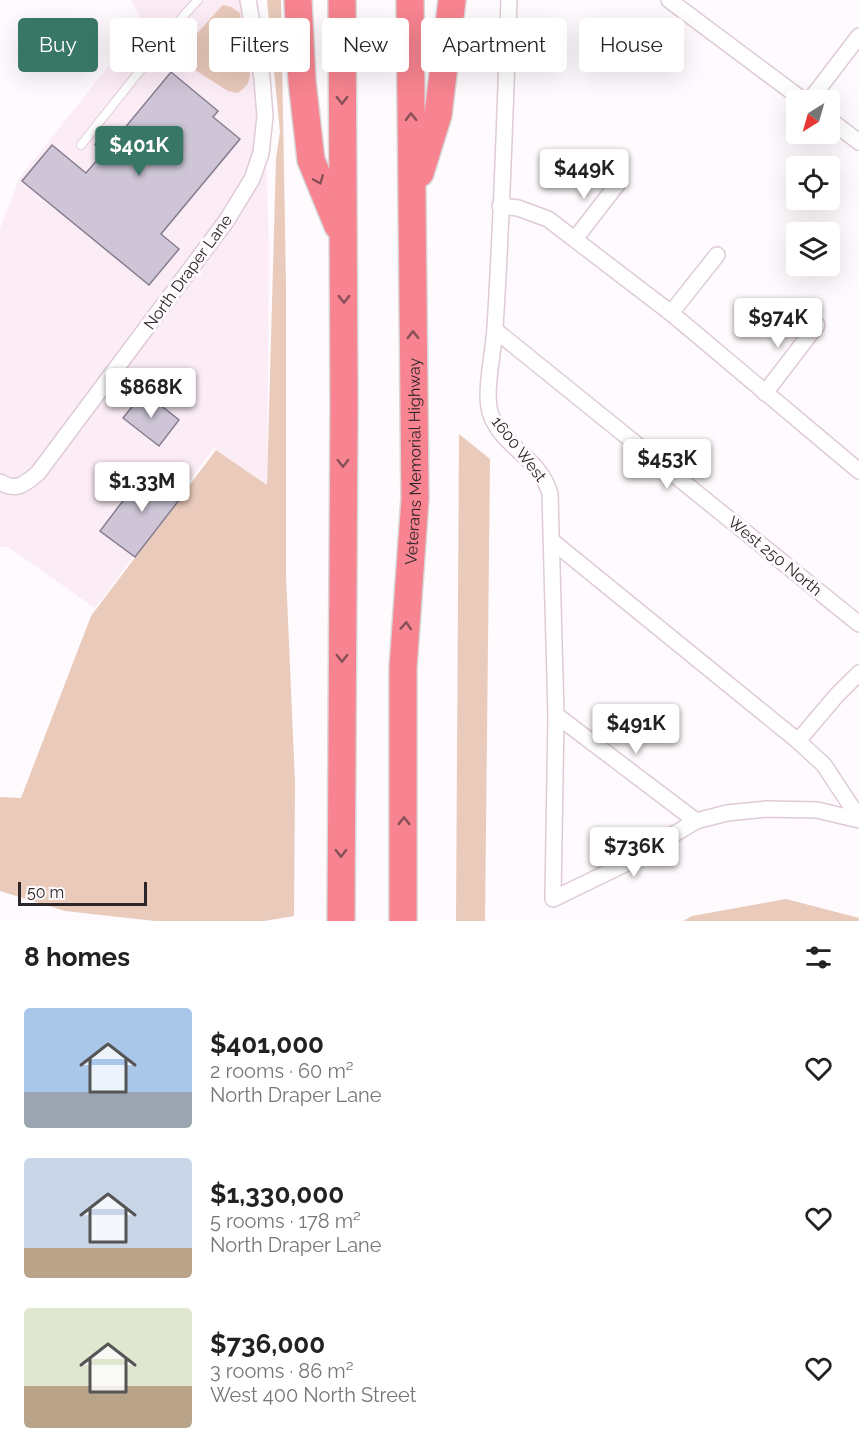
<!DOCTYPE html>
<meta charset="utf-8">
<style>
:root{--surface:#fff;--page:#f2f2f2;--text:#222;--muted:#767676;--accent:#387765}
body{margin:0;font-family:Raleway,sans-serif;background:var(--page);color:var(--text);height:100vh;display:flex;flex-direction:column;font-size:22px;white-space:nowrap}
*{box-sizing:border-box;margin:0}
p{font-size:20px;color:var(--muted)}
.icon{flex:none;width:33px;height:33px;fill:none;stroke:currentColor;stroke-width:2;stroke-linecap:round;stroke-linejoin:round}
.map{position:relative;height:921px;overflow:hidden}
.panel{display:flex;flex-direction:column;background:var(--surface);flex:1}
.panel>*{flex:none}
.top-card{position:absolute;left:18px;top:18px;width:824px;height:54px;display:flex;gap:12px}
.needle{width:39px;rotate:217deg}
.controls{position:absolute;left:786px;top:90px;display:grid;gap:12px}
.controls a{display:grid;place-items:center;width:54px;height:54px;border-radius:6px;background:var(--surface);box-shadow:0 6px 24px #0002;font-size:30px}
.scale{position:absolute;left:18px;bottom:15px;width:129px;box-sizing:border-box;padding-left:6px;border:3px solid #2c2529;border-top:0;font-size:16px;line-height:21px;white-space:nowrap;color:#2c2529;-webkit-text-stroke:4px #fefafd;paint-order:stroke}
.price{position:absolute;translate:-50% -51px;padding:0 14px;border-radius:6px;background:#fff;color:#222;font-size:20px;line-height:39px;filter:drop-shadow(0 2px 3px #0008)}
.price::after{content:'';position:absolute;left:50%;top:36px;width:18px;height:14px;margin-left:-9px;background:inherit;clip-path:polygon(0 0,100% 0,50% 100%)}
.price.current{background:var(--accent);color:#fff}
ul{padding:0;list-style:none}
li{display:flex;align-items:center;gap:18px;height:150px;padding:0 24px}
li span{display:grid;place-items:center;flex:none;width:168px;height:120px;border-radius:6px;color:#555}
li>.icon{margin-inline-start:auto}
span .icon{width:72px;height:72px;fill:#fffc;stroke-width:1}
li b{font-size:26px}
h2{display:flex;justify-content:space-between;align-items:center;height:72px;padding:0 24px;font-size:26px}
.chip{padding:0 21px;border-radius:6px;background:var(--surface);box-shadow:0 6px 24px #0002;font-size:21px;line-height:54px}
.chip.current{background:var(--accent);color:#fff}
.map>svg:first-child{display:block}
.built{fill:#fcecf6}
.green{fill:#e9cabb}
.building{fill:#cec5d7;stroke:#867e8f;stroke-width:1.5}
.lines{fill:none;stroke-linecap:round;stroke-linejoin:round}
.service-casing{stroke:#dfcbd7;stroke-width:10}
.minor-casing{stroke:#dfcbd7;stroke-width:18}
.motorway-casing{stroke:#d9d8d8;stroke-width:30}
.service{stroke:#fff;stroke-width:8}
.minor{stroke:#fff;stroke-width:15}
.motorway{stroke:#f78490;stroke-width:27}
.oneway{stroke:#875057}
.labels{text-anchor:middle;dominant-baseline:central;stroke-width:6;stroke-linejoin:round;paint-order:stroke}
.street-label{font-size:16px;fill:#2c2529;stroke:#fefafd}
</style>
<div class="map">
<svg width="859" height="921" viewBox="0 0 859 921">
<rect width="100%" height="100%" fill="#fefafd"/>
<polygon class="built" points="131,0 248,0 265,116 269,250 267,485 214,448 95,608 8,547 0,547 0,228 20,177 143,23"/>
<g class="green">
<polygon points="267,0 281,0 286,284 286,575 295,782 294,916 264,921 155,921 65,911 0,891 0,797 21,798 91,616 216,450 267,485 276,158 280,132"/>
<path d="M223,5L231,7L240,13L250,75C249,84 246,87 238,93L228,91L192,68L183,57L184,48L219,9Z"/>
<polygon points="459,434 490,459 485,921 456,921"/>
<polygon points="786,899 859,918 859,921 683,921 692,916"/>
</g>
<g class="building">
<polygon points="171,72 218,111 213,117 240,139 161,234 179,249 149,285 22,181 52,145 86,173 104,152 95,145 110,127 119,135"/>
<polygon points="144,392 179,420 159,446 123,418"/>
<polygon points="148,468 183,495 135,557 100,531"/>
</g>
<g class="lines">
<defs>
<polyline id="service" points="81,145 185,14 198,0"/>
<g id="minor">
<path d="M509,0C505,109 502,219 495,328C494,351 483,395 491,415C502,446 541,459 550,494L556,715L553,899L623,865L696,821L727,813L766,809L817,810L859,820"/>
<polyline points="669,0 803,100"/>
<polyline points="810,100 859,36"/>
<polyline points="830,120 859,142"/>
<polyline points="500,206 518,208 548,219 671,313 859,471"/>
<polyline points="575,239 619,182"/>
<polyline points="671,313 717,255"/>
<polyline points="495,330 859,624"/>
<polyline points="765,393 817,325"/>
<path d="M0,482C17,492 25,484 38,473L227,220L252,179L261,153L265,116L262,78L248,0"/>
<polyline points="552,541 798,741 824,765 859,818"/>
<polyline points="556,715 696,821"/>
<polyline points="798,741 836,696 859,673"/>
</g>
<g id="motorway">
<polyline points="298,0 302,81 311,160 338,226"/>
<polyline points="420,173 438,115 452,0"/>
<polyline points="341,921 344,405 342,0"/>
<path id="s1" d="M403,921V668L415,499L410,0"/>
</g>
</defs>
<use href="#service" class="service-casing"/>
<use href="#minor" class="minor-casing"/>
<use href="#motorway" class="motorway-casing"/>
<use href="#service" class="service"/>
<use href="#minor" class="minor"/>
<use href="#motorway" class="motorway"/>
</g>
<defs><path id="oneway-chevron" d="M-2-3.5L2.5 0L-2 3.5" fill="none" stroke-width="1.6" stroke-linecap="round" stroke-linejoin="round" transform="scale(1.5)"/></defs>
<g class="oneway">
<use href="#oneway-chevron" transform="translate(342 100) rotate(90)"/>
<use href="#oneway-chevron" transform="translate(411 117) rotate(-91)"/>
<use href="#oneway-chevron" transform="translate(319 180) rotate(68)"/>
<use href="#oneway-chevron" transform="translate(344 299) rotate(90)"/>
<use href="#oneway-chevron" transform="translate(413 335) rotate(-91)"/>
<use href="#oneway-chevron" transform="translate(343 463) rotate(90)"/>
<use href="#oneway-chevron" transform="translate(406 626) rotate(-86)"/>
<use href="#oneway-chevron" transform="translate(342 658) rotate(90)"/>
<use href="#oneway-chevron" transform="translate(404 821) rotate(-90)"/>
<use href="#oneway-chevron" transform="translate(341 853) rotate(90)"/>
</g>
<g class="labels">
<g class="street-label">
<text transform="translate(188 272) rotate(-54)">North Draper Lane</text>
<text transform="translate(519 449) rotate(52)">1600 West</text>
<text stroke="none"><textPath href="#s1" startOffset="460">Veterans Memorial Highway</textPath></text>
<text transform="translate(775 556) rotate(39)">West 250 North</text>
</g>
</g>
</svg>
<div class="controls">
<a><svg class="needle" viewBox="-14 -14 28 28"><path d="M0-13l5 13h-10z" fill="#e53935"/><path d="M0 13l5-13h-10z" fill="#767676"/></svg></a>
<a><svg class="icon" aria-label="locate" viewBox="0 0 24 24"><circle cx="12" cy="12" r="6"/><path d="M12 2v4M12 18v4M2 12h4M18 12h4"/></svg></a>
<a><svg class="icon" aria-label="layers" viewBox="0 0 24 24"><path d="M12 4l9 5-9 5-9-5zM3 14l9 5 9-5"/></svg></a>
</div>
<div class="scale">50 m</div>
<b class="price current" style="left:139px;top:177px">$401K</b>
<b class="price" style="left:584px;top:200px">$449K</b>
<b class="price" style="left:778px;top:349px">$974K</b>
<b class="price" style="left:151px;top:419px">$868K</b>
<b class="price" style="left:667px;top:490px">$453K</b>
<b class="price" style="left:142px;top:513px">$1.33M</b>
<b class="price" style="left:636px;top:755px">$491K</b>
<b class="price" style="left:634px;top:878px">$736K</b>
<div class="top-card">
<a class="chip current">Buy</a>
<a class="chip">Rent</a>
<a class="chip">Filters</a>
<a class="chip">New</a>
<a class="chip">Apartment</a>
<a class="chip">House</a>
</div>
</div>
<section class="panel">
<h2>8 homes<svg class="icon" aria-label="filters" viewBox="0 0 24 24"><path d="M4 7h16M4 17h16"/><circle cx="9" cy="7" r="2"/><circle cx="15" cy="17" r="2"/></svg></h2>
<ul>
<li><span style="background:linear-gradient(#a9c7e8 70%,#9aa5b1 0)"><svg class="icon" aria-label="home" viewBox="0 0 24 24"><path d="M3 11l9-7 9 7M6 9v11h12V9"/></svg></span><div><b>$401,000</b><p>2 rooms · 60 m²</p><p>North Draper Lane</p></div><svg class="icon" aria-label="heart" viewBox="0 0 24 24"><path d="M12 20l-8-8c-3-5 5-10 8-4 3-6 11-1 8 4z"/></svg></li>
<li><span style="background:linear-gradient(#c9d6e8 75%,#b9a48a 0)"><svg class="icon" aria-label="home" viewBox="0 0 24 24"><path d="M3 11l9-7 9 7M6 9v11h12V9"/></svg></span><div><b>$1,330,000</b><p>5 rooms · 178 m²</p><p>North Draper Lane</p></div><svg class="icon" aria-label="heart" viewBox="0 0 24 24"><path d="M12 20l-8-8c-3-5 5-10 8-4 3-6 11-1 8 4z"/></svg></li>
<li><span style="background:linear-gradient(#dfe7d0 65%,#b9a48a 0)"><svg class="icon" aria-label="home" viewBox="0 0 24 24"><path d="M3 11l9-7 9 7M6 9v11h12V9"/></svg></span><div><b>$736,000</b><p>3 rooms · 86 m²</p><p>West 400 North Street</p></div><svg class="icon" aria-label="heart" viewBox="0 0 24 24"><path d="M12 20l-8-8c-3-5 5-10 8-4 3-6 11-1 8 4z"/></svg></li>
</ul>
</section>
